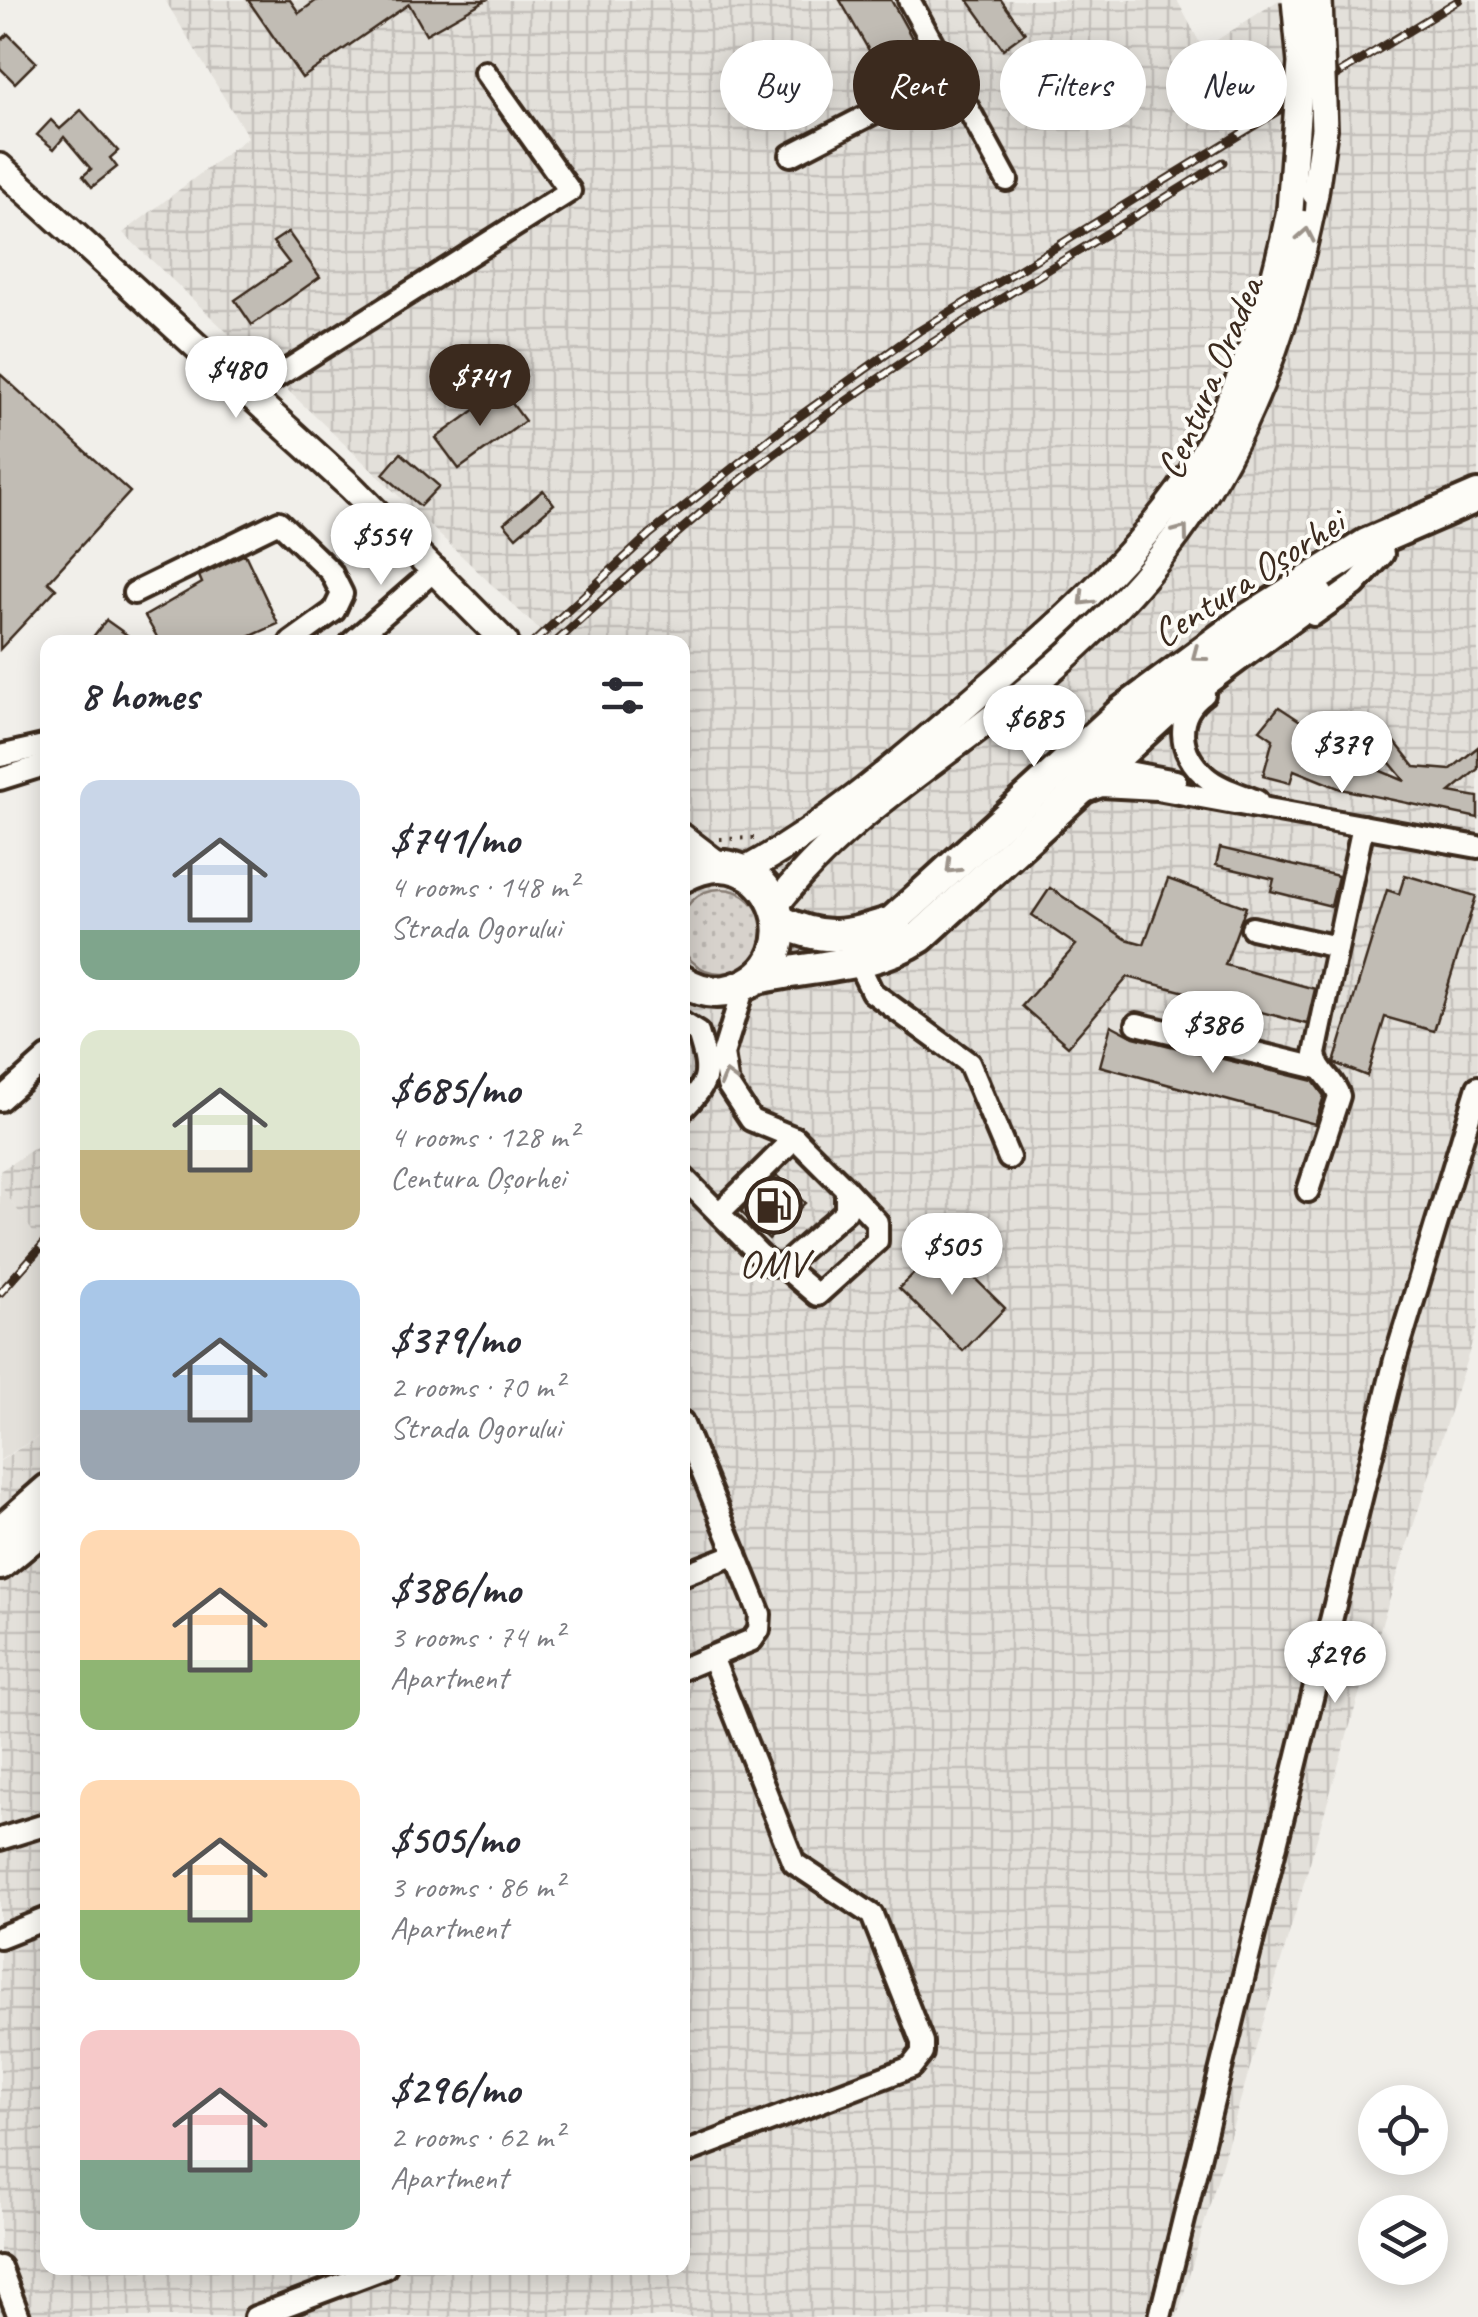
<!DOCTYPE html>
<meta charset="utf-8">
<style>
:root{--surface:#fff;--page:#f2f2f3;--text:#2b2b33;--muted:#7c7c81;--accent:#3b2a1e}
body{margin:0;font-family:Caveat,sans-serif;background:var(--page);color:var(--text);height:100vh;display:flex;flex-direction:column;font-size:38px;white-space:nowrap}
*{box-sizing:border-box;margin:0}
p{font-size:32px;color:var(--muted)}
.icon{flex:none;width:55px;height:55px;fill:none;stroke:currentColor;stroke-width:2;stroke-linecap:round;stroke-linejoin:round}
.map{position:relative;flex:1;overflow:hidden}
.sheet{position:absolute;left:40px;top:635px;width:650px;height:1640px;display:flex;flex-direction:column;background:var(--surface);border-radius:20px;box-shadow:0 5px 25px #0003}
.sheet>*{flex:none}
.banner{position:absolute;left:720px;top:40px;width:608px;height:90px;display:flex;gap:20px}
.controls{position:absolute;left:1358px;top:2085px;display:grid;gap:20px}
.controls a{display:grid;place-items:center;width:90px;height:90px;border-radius:50%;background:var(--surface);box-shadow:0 5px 25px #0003;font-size:50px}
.price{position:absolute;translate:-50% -85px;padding:0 22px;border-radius:35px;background:#fff;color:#222;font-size:32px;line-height:65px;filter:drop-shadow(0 2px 5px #0008)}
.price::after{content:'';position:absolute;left:50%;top:60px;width:30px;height:22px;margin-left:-15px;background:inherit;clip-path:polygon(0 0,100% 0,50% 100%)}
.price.on{background:var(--accent);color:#fff}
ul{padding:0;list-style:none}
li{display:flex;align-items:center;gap:30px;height:250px;padding:0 40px}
li span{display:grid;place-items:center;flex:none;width:280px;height:200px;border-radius:20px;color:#555}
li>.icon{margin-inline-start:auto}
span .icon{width:120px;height:120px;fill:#fffc;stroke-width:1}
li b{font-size:42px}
h2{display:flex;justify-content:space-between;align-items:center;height:120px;padding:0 40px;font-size:42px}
.tag{padding:0 35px;border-radius:45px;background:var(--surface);box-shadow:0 5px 25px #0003;font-size:35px;line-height:90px}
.tag.on{background:var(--accent);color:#fff}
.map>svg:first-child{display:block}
.built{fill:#e3e0da}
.industrial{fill:url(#industrial-grid)}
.grass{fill:url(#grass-dots);stroke:#897e75;stroke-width:2.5}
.building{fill:#c1bcb4;stroke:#3b2a1e;stroke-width:2.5}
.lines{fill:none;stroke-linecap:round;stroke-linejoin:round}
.minor-casing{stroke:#3b2a1e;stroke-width:28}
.major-casing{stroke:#3b2a1e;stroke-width:32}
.highway-casing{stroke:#3b2a1e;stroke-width:38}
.path{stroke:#3b2a1e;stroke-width:4;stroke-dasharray:2.5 8;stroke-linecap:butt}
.minor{stroke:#fdfcf7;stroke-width:20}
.major{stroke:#fdfcf7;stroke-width:25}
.highway{stroke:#fdfcf7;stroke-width:30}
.rail-casing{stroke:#3b2a1e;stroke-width:9}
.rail{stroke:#fdfcf7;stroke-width:5;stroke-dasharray:15;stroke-linecap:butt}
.major-bridge-casing{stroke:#3b2a1e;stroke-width:32;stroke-linecap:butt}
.major-bridge{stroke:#fdfcf7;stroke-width:25}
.oneway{stroke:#9c938a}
.labels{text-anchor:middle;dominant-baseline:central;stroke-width:8;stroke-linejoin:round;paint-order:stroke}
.street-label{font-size:40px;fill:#3b2a1e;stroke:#fdfcf7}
.poi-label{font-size:40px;fill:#3b2a1e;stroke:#fdfcf7}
</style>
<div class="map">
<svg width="1478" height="2317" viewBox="0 0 1478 2317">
<defs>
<pattern id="industrial-grid" width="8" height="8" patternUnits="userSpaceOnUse" patternTransform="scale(2.5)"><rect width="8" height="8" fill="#e3e0da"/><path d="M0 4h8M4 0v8" fill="none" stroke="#c4c0bb"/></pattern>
<pattern id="grass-dots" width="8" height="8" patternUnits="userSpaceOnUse" patternTransform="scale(2.5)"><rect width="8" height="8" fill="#d7d2cc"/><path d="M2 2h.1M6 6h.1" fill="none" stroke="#b9b4af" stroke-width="1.8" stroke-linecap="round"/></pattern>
</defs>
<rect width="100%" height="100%" fill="#f1efea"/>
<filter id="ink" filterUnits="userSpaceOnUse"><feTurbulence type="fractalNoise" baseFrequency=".01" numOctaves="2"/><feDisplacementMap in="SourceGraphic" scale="20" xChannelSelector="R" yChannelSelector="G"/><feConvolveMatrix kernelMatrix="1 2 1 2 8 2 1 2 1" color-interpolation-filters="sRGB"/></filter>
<g filter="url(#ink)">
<polygon class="built" points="0,1185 48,1252 47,1431 0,1460"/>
<g class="industrial">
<polygon points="165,0 1177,0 1203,49 1279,0 1478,0 1478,1324 1358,1698 1177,2317 0,2317 0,1461 47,1431 48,2268 682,2268 682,642 552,642 123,233 248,137"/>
<polygon points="47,1140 47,1252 0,1185 0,1171"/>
</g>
<circle class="grass" cx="721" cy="931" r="42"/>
<g class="building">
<polygon points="248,0 290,0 299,13 317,0 486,0 426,34 409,4 302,78"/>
<polygon points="840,0 891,0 913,40 875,61"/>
<polygon points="968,0 1001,0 1025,33 1003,49"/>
<polygon points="8,34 36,62 15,83 0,68 0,41"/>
<polygon points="81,110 118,151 110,158 117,167 92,187 83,176 91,169 64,137 54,149 37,135 51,120 60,129"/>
<polygon points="288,232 320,277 252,325 235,300 289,263 273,242"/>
<polygon points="0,374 130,492 48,582 56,589 0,649"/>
<polygon points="502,390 525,421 459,469 436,438"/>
<polygon points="401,453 439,486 420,506 383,474"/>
<polygon points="543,490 554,504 516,537 504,523"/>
<polygon points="245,554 278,624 238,642 160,642 145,616 202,583 199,576"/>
<polygon points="106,620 137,642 89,642"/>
<polygon points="1279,707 1329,740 1323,747 1405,781 1367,735 1381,724 1415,767 1450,770 1478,747 1478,769 1450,792 1478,797 1478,818 1341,789 1294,770 1290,783 1263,776 1273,739 1260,730"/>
<polygon points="1220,848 1338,876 1331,906 1271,891 1274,879 1216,865"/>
<polygon points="1405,875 1476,896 1434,1031 1385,1017 1367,1076 1334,1063 1387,890 1399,894"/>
<polygon points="1168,879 1246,907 1225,965 1315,989 1307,1024 1128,977 1068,1046 1022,1006 1076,945 1032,915 1050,888 1126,939 1144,944"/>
<polygon points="1111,1025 1134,1037 1313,1081 1324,1096 1315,1124 1100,1066"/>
<polygon points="777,1176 805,1203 769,1239 741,1212"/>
<polygon points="942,1246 1005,1308 963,1351 899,1288"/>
</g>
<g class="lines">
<defs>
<g id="minor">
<polyline points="909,0 1007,180"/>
<polyline points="791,155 949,74"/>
<polyline points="248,395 570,191 485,72"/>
<polyline points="134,593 279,522 331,572 342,594 334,611 291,642"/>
<polyline points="1313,615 1355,585 1383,554"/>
<polyline points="352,642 436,569"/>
<path d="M1204,694C1174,716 1178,752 1205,776C1218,788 1240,794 1257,801"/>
<polyline points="0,756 48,745"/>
<polyline points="1101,767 1176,781"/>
<polyline points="0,779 48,764"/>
<polyline points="1082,793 1101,786 1157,789 1478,847"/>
<polyline points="1252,928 1337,947"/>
<polyline points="858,963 872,992 969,1063 1009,1158"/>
<path d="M682,1023L698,1033C710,1072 712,1080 682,1110"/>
<polyline points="1137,1024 1318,1068"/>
<polyline points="0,1100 48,1057"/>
<polyline points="682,1176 769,1264 783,1266 846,1211 846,1189 795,1138 751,1120 728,1085 723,1054 744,986"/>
<path d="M1308,1191L1339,1096C1334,1078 1318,1073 1315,1054L1363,826"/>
<polyline points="719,1213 795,1138"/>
<polyline points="783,1266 817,1295 877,1241 877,1222 846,1189"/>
<polyline points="682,1422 760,1614 759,1630 752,1640 682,1669"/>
<polyline points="682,1575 736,1554"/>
<polyline points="0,1839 48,1824"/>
<polyline points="0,1937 48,1918"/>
<polyline points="682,2154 911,2067 922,2053 922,2042 872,1915 794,1863 712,1657"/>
<polyline points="0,2267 19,2317"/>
<polyline points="255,2317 385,2268"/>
<polyline points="1160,2317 1395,1360 1478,1087"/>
</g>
<g id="major">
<polyline points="0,167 351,487 505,642"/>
<polyline points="682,837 720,866"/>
<path d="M744,871C825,827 892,769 962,709C1040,642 1120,574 1180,490C1235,412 1272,302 1290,210"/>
<path d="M776,905C834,828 918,775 994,716C1185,568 1268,431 1315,193"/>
</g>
<g id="highway">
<path d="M682,877C770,827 822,962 734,989C716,995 698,991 682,981"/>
<path d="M780,921C824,943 847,936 892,922L1122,712L1242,623L1367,544L1478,496"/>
<path d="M758,978C813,965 872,968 920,937L1179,699L1318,596"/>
<polyline points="0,1532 48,1490"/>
<polyline points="0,1564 48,1524"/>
</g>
</defs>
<use href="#minor" class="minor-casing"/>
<use href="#major" class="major-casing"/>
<use href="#highway" class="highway-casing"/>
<polyline class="path" points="720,839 755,838"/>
<use href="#minor" class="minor"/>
<use href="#major" class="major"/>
<use href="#highway" class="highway"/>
<defs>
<g id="rail">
<polyline points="534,642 650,534 783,428 919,331 1459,0"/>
<path d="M556,642C633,572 710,501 794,439C930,337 1079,252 1223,162"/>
<polyline points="0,1293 48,1239"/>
</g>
</defs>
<use href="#rail" class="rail-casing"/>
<use href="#rail" class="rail"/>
<defs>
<g id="major-bridge">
<polyline points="1315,193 1324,129 1319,0"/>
<polyline points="1290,210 1301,63 1295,0"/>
</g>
</defs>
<use href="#major-bridge" class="major-bridge-casing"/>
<use href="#major-bridge" class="major-bridge"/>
</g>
<defs><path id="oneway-chevron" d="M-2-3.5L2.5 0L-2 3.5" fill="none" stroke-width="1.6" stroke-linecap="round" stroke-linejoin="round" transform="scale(2.5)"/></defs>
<g class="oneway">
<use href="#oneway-chevron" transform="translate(1306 235) rotate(-79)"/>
<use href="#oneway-chevron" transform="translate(1182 532) rotate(-53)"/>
<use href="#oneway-chevron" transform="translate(1085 599) rotate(135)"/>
<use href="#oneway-chevron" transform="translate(1198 655) rotate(143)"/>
<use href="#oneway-chevron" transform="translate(952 867) rotate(135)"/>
<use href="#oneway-chevron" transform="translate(728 1078) rotate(-106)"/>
</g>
</g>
<defs>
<symbol id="fuel-ring" viewBox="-11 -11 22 22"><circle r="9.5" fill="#fdfcf7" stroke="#3b2a1e" stroke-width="1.5"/><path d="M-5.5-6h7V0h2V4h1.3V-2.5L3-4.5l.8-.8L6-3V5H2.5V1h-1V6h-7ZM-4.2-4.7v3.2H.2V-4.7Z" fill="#3b2a1e"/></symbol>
</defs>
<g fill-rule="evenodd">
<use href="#fuel-ring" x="742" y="1174" width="63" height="63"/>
</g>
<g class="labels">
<g class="street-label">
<text transform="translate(1210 378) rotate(-67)">Centura Oradea</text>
<text transform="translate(1248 578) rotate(-33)">Centura Oșorhei</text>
</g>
<g class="poi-label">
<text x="773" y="1264">OMV</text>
</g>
</g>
</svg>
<div class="controls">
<a><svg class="icon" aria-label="locate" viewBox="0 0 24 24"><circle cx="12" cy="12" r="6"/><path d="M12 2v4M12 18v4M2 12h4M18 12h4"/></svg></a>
<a><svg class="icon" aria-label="layers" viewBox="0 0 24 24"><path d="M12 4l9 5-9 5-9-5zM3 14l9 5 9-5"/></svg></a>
</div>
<b class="price" style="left:236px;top:421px">$480</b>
<b class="price on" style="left:480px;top:429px">$741</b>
<b class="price" style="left:381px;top:588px">$554</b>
<b class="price" style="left:1034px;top:770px">$685</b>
<b class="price" style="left:1342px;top:796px">$379</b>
<b class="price" style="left:1213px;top:1076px">$386</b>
<b class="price" style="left:952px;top:1298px">$505</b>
<b class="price" style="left:1335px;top:1706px">$296</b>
<div class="banner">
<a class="tag">Buy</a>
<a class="tag on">Rent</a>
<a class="tag">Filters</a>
<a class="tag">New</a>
</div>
<section class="sheet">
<h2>8 homes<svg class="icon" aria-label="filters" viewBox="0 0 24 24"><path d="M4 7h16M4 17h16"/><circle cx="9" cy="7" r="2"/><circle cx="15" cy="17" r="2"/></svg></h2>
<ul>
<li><span style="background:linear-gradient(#c9d6e8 75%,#7fa58c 0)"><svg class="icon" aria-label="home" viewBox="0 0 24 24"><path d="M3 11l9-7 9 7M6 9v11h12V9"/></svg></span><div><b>$741/mo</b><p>4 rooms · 148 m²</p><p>Strada Ogorului</p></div></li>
<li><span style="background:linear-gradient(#dfe7d0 60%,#c2b280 0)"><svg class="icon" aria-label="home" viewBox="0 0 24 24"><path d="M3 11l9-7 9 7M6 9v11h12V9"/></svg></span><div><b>$685/mo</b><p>4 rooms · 128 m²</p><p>Centura Oșorhei</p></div></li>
<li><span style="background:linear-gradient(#a9c7e8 65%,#9aa5b1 0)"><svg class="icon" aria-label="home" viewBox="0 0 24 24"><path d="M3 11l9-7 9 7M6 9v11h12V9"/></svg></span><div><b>$379/mo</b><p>2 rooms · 70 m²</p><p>Strada Ogorului</p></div></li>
<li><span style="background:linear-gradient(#ffd9b3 65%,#8fb573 0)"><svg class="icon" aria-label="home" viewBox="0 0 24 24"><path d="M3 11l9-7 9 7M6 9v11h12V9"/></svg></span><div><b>$386/mo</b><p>3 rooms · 74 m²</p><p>Apartment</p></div></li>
<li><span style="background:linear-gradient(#ffd9b3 65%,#8fb573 0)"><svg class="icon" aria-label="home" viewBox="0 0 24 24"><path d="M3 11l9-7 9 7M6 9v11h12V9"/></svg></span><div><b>$505/mo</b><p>3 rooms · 86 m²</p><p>Apartment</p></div></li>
<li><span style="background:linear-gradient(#f6c9c9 65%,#7fa58c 0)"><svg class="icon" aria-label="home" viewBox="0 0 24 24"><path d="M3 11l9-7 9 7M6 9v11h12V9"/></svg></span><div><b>$296/mo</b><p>2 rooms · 62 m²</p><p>Apartment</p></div></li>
</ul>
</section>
</div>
